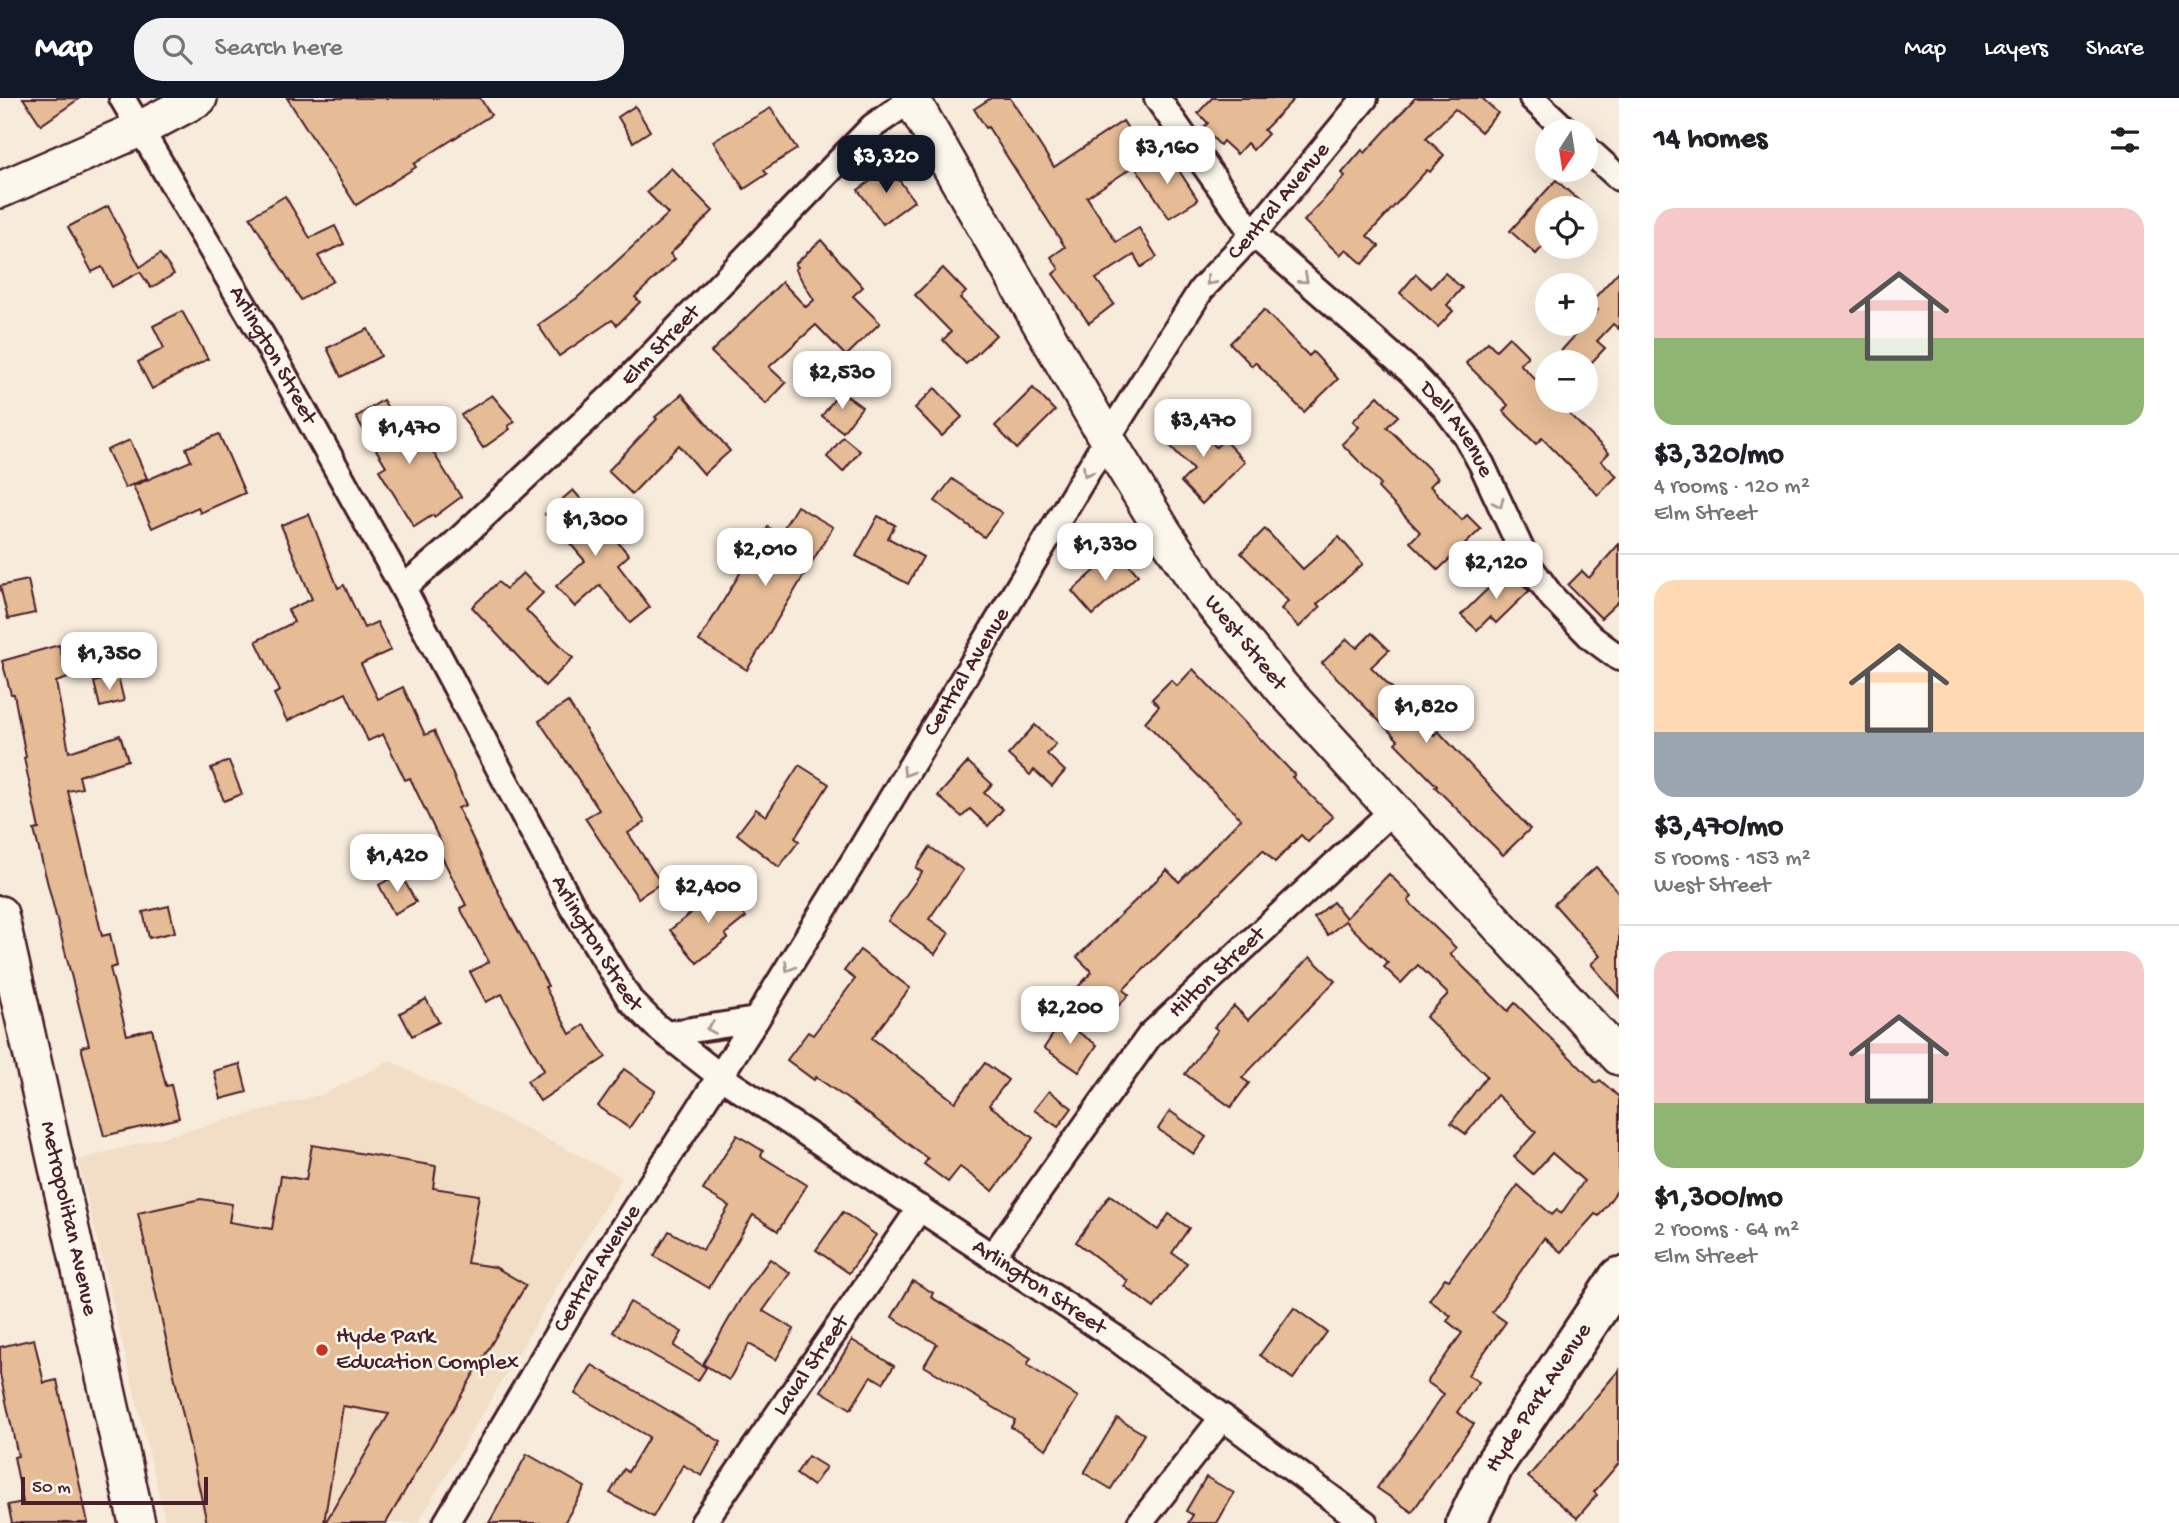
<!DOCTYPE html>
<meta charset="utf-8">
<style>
:root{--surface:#fff;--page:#f2f2f2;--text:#202124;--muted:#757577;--line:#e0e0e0;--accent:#111827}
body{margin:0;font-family:"Gochi Hand",sans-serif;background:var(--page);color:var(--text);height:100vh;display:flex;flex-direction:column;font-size:26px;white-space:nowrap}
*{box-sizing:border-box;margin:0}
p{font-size:23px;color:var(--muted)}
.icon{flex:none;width:38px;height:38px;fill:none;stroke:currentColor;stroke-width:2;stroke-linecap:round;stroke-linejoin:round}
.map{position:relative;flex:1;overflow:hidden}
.sheet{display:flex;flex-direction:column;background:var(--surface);width:560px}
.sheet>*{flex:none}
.needle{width:46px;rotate:192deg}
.controls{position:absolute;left:1535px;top:21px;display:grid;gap:14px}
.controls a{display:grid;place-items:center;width:63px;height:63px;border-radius:50%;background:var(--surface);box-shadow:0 7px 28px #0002;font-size:35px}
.scale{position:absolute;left:21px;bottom:18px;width:187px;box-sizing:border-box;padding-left:7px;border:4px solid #4a1f2b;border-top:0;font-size:19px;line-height:24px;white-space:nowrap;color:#4a1f2b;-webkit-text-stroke:5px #fbf7ec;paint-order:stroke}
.price{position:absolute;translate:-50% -60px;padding:0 16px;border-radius:14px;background:#fff;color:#222;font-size:23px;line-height:46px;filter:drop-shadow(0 2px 4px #0008)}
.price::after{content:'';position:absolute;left:50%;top:42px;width:21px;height:16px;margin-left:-10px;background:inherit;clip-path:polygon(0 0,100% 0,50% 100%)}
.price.selected{background:var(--accent);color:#fff}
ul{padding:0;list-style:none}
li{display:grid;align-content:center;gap:14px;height:371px;padding:0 35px}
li+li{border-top:2px solid var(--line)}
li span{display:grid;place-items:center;height:217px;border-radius:21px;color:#555}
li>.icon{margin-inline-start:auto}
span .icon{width:126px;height:126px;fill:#fffc;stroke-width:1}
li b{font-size:30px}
h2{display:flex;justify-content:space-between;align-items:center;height:84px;padding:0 35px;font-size:30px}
header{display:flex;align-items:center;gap:42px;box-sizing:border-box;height:98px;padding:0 35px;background:var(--accent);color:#fff}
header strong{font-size:33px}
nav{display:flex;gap:38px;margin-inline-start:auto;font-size:24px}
.search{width:490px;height:63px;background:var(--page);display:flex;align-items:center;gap:18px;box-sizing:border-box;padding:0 24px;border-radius:28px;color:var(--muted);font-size:26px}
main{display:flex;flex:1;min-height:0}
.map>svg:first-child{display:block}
.built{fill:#f2ddc6}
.building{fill:#e6bc96;stroke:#4a1f2b;stroke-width:2}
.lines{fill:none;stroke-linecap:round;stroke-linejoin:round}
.street-casing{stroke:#4a1f2b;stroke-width:30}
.secondary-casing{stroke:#4a1f2b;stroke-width:40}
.primary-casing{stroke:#4a1f2b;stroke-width:44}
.street{stroke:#fbf7ec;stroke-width:24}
.secondary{stroke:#fbf7ec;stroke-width:35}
.primary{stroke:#fbf7ec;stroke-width:38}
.oneway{stroke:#ab9695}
.poi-dot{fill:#c8321e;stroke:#fbf7ec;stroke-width:2.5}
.labels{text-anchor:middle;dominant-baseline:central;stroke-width:5;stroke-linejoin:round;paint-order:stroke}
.street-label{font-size:23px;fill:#4a1f2b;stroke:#fbf7ec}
.poi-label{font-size:23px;fill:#4a1f2b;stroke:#fbf7ec;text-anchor:start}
</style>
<header>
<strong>Map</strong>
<div class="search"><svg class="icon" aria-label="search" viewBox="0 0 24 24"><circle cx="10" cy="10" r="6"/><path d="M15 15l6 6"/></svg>Search here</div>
<nav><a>Map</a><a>Layers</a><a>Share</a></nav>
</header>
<main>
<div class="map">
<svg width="1619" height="1425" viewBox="0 0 1619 1425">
<rect width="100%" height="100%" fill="#f7ebdb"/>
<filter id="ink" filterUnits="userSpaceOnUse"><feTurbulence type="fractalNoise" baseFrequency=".0143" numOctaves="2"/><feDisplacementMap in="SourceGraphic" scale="14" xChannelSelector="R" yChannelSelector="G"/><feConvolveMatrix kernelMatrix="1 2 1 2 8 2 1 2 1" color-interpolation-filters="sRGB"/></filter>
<g filter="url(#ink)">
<polygon class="built" points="390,963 622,1079 418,1425 166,1425 78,1062 324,996"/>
<g class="building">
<polygon points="23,0 80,0 41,27"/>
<polygon points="287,0 480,0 491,17 414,66 416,69 356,107"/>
<polygon points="991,0 1010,0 1054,69 1123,23 1147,60 1087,99 1116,144 1139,130 1157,159 1141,169 1134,157 1096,181 1114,206 1089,225 1053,176 1059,171 1051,159 1065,149 988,29 986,30 974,11"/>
<polygon points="1212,0 1295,0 1264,32 1268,36 1253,52 1247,45 1237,56 1223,43 1220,47 1203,30 1208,25 1198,15"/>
<polygon points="1415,0 1482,0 1498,15 1481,34 1455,11 1426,40 1444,57 1430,74 1427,72 1367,138 1379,148 1363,166 1346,151 1340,157 1304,123 1345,78 1342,75 1362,52 1365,55"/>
<polygon points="635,8 650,33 633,44 618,19"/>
<polygon points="771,10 797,51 764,72 767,76 744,91 713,43"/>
<polygon points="1153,56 1165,75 1176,68 1198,102 1169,120 1135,68"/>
<polygon points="890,69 914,103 883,126 858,92"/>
<polygon points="671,70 713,113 670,156 675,161 635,199 640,204 617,227 612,222 559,258 538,227 577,200 668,116 647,94"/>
<polygon points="1556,82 1587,110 1547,110 1547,144 1536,156 1510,133"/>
<polygon points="285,98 310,140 335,128 344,146 318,158 333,183 301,202 250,119"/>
<polygon points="108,108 140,169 160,156 174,176 151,190 140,174 112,189 102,169 92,174 68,129"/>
<polygon points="821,142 863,189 853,198 880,225 846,258 816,227 769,269 786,285 766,306 711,254 782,184 806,209 814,202 795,171 798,169 795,166"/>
<polygon points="943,170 966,194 960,200 996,237 966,266 943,242 951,234 915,197"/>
<polygon points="1619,173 1619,231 1613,226 1597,243 1605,250 1592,264 1573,264 1561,253 1598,212 1590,205"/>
<polygon points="1445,175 1462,190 1447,207 1453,213 1438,229 1400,195 1416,176 1431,190"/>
<polygon points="1264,212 1309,258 1313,254 1338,281 1304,314 1255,264 1252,268 1230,245"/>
<polygon points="182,213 208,261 152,291 138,264 164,250 153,228"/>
<polygon points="368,231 381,258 341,279 327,250"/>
<polygon points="1509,239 1528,258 1520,266 1547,293 1547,303 1556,303 1609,355 1601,363 1617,378 1598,397 1542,340 1536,346 1503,313 1508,307 1466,265 1488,244 1496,252"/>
<polygon points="935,290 962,319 942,338 915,310"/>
<polygon points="1033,290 1055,313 1017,351 995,328"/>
<polygon points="840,293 862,309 843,334 822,318"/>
<polygon points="682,296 730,353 704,376 679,347 632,396 608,373 657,321 655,319"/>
<polygon points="492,297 515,324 508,328 510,331 483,350 461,317"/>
<polygon points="1378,298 1398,318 1387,329 1438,380 1430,388 1462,422 1467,417 1481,431 1438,472 1410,444 1420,434 1378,390 1381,386 1342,346 1359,329 1353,323"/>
<polygon points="383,302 405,338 418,330 461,399 434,419 433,417 414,429 379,372 386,368 356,319"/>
<polygon points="1186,317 1216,349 1224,342 1245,364 1202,406 1181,384 1193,372 1163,340"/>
<polygon points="219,336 245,395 200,415 198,409 152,430 133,388 191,363 186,350"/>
<polygon points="843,339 860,353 843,374 827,359"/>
<polygon points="130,342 147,380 125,390 107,352"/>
<polygon points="952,381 1002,415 984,439 935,403"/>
<polygon points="573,392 629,457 618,467 650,509 630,525 600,487 575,509 556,488 585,463 545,416"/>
<polygon points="797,408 833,429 747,572 699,543 768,429 780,436"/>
<polygon points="309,416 338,490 344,487 364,530 377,524 391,552 361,566 378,601 403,589 425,637 434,633 466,707 458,710 510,818 548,888 545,889 570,936 584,927 606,959 540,1003 527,983 544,972 502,896 486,904 470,874 489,864 460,810 466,807 437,749 442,747 410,680 405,682 383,636 368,643 346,595 287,623 274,596 280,593 256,543 294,524 288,512 312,501 281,427"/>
<polygon points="878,418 895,427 888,440 923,459 908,486 856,458"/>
<polygon points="1265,431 1303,471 1339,439 1363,466 1317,506 1320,509 1299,529 1281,511 1288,503 1241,455"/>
<polygon points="1619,446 1619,503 1601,520 1568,487 1582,473 1589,480"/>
<polygon points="1117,453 1138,477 1093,517 1072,493"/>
<polygon points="1508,471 1529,493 1496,525 1490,519 1477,532 1461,517"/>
<polygon points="523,475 543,495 526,512 573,560 545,588 472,509 498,484 506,491"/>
<polygon points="28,482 35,515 8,521 0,488"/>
<polygon points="1372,535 1389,552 1371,569 1408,606 1406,609 1434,637 1438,633 1530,731 1503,757 1435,689 1437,688 1395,645 1398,642 1322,565 1347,541 1357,550"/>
<polygon points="59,547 68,580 56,584 69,654 120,637 128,662 79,678 82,690 68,693 102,838 110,836 117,868 110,870 127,937 152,931 166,988 171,987 179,1020 104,1038 81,949 89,947 34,732 39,731 24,660 26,659 14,596 11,596 2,563"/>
<polygon points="1193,571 1295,677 1292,679 1333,719 1308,744 1301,737 1275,764 1263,752 1123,892 1129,897 1107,919 1077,890 1092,874 1077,859 1167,772 1179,784 1241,721 1145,624 1159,608 1152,601 1171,582 1177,588"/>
<polygon points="118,578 124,603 100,609 94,584"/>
<polygon points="568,604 645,724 628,735 661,785 638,800 585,720 599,712 539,623"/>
<polygon points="1035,627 1056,646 1047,656 1065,673 1052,688 1034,672 1030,677 1008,657"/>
<polygon points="229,663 242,696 224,703 211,670"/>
<polygon points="968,664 992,686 984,695 1003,711 988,728 970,711 962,719 938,698"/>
<polygon points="799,667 829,686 795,740 799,743 779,769 737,736 756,711 766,718"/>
<polygon points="930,749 963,772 929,821 949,835 935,856 888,823 922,774 916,770"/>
<polygon points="1596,769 1619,795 1619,899 1591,866 1600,858 1554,806"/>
<polygon points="400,775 416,804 394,816 379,787"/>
<polygon points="1389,776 1412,799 1408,803 1456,850 1450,856 1508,913 1515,905 1596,985 1600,982 1619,999 1619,1090 1599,1118 1595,1116 1561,1154 1544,1140 1492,1214 1506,1224 1468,1277 1479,1284 1457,1314 1474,1326 1412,1414 1377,1390 1444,1296 1427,1284 1462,1235 1447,1223 1451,1218 1429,1202 1445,1180 1449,1182 1518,1087 1552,1117 1557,1112 1561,1116 1584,1083 1552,1055 1533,1076 1514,1059 1536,1034 1497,997 1466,1036 1451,1025 1487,978 1426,919 1448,896 1418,867 1401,885 1384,869 1388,865 1345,823 1328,837 1314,820 1333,804 1346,820"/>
<polygon points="723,790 746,819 725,836 728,840 697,865 670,832"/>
<polygon points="169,808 175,834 149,840 143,814"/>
<polygon points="860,852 910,890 872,940 955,1004 985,965 1008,982 989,1007 1033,1040 993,1093 960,1069 948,1084 924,1066 928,1061 870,1017 816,979 814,982 787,962 808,934 813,937 855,881 844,873"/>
<polygon points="1310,859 1335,883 1242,980 1249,985 1231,1009 1185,976 1218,932 1214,929 1234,908 1248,922"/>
<polygon points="426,901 439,924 412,938 400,915"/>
<polygon points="1062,923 1097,947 1079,974 1044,950"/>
<polygon points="240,966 247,994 221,1001 214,973"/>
<polygon points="624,971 655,993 629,1030 598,1008"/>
<polygon points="1049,993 1072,1010 1058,1029 1034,1012"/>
<polygon points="1170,1013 1206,1039 1194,1056 1158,1031"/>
<polygon points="737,1037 763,1053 761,1058 807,1087 778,1133 753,1117 709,1190 654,1158 669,1133 703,1152 729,1108 703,1092"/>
<polygon points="312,1047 436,1068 433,1090 479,1097 467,1165 495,1169 526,1187 386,1425 325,1425 389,1316 343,1308 324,1425 207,1425 138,1115 201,1101 232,1106 229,1124 272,1131 281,1078 306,1082"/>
<polygon points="1110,1097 1158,1132 1169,1116 1189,1130 1172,1155 1187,1165 1154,1210 1124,1188 1128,1183 1076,1144"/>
<polygon points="843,1114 876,1137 849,1175 816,1152"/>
<polygon points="770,1161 790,1175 763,1213 794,1231 776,1262 749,1246 729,1282 703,1266 741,1200"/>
<polygon points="913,1183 933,1195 931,1199 1031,1260 1027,1267 1078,1299 1046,1351 1011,1329 1015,1322 924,1268 937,1246 892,1219"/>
<polygon points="630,1204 682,1234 674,1248 706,1270 698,1283 613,1234"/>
<polygon points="1294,1210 1327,1234 1293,1281 1260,1257"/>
<polygon points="34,1241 44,1285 57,1282 88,1425 12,1425 8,1407 23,1404 14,1359 18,1358 0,1276 0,1249"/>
<polygon points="852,1242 894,1268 883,1285 871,1278 851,1311 821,1293"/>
<polygon points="592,1267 721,1344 702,1378 683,1367 653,1419 610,1395 624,1371 628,1374 649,1339 575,1296"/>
<polygon points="1619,1272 1619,1365 1594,1394 1597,1397 1577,1420 1528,1379"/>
<polygon points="1117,1320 1144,1336 1111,1391 1084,1375"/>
<polygon points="527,1356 585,1389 564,1425 489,1425"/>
<polygon points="808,1358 826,1369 813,1388 796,1376"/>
<polygon points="1206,1379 1234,1395 1217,1425 1188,1425 1193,1417 1186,1413"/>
</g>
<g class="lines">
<defs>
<g id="street">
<path id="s1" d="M122,0L267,246L403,490L572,808L630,902L656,928L721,979L1117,1241L1365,1425"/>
<path id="s2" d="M1157,0L1253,136L1411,274L1446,311L1466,338L1482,367L1528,466L1552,499L1592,540L1619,560"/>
<polyline points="1532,0 1567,33"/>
<polyline points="1586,50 1619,80"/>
<path id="s3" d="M403,490L451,449L619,291L873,28L912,1"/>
<polyline points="666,936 756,922"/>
<path id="s4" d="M992,1159L1150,937L1392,713"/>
<path id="s5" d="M446,1425L589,1182L756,922L858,756L1107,341L1201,192L1253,136L1365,0"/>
<path id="s6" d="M703,1425L920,1110"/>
<polyline points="1140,1425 1223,1319"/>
</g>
<g id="secondary">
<path id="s7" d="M911,0L1107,341L1164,435L1205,496L1283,591L1619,959"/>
<polyline points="0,92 142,30 199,0"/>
<path id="s8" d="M0,816L137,1425"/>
</g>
<g id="primary">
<path id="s9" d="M1466,1425L1494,1367L1619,1179"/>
</g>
</defs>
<use href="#street" class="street-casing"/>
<use href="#secondary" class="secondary-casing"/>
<use href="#primary" class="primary-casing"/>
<use href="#street" class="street"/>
<use href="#secondary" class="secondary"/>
<use href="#primary" class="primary"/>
</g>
<defs><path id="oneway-chevron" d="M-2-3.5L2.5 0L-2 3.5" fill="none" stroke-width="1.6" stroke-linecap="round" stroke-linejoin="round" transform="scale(1.75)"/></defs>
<g class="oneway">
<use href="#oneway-chevron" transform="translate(1304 181) rotate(41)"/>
<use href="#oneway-chevron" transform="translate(1210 183) rotate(132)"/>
<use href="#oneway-chevron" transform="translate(1087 374) rotate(121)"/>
<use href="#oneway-chevron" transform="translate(1499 405) rotate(65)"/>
<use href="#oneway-chevron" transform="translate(907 674) rotate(121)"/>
<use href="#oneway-chevron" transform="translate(789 869) rotate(122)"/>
<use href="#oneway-chevron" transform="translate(711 930) rotate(171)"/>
</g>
</g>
<circle class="poi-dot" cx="322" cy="1252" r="7"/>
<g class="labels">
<g class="street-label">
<text stroke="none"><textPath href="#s5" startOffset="1564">Central Avenue</textPath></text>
<text stroke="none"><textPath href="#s3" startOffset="354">Elm Street</textPath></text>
<text stroke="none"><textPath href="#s1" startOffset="298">Arlington Street</textPath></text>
<text stroke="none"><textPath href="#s2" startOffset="450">Dell Avenue</textPath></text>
<text stroke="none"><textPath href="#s7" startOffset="640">West Street</textPath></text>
<text stroke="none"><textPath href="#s5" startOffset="998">Central Avenue</textPath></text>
<text stroke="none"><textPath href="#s1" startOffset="970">Arlington Street</textPath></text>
<text stroke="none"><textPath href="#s4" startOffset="364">Hilton Street</textPath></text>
<text stroke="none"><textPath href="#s8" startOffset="312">Metropolitan Avenue</textPath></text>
<text stroke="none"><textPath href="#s5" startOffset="296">Central Avenue</textPath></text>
<text stroke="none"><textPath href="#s1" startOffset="1536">Arlington Street</textPath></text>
<text stroke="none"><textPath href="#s6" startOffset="191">Laval Street</textPath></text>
<text stroke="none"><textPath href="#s9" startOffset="145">Hyde Park Avenue</textPath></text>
</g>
<g class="poi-label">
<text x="336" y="1239">Hyde Park<tspan x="336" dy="26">Education Complex</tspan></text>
</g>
</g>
</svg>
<div class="controls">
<a><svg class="needle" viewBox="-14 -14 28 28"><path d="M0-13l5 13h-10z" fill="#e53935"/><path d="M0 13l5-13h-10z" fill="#757577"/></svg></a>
<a><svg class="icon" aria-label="locate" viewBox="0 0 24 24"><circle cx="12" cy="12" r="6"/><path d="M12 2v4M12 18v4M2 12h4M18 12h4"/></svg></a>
<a>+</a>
<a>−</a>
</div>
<div class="scale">50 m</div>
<b class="price" style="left:1167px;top:88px">$3,160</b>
<b class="price selected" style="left:886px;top:97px">$3,320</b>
<b class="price" style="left:842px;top:313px">$2,530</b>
<b class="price" style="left:1203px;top:361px">$3,470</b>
<b class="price" style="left:409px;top:368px">$1,470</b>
<b class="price" style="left:595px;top:460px">$1,300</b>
<b class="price" style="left:1105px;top:485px">$1,330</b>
<b class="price" style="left:765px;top:490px">$2,010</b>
<b class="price" style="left:1496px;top:503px">$2,120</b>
<b class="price" style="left:109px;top:594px">$1,350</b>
<b class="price" style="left:1426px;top:647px">$1,820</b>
<b class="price" style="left:397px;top:796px">$1,420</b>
<b class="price" style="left:708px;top:827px">$2,400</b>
<b class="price" style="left:1070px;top:948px">$2,200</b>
</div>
<section class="sheet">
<h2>14 homes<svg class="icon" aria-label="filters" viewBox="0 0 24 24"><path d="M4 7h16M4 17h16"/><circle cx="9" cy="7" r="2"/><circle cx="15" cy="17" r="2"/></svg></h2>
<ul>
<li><span style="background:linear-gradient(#f6c9c9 60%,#8fb573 0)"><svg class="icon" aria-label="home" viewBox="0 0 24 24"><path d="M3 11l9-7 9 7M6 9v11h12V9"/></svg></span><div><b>$3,320/mo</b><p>4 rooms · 120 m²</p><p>Elm Street</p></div></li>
<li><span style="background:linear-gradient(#ffd9b3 70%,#9aa5b1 0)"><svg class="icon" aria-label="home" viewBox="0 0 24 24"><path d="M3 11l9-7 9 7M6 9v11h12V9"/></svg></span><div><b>$3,470/mo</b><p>5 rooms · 153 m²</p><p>West Street</p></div></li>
<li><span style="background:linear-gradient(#f6c9c9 70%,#8fb573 0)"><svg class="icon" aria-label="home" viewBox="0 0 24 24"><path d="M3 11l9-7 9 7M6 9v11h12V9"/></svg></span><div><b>$1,300/mo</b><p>2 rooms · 64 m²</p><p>Elm Street</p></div></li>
</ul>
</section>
</main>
